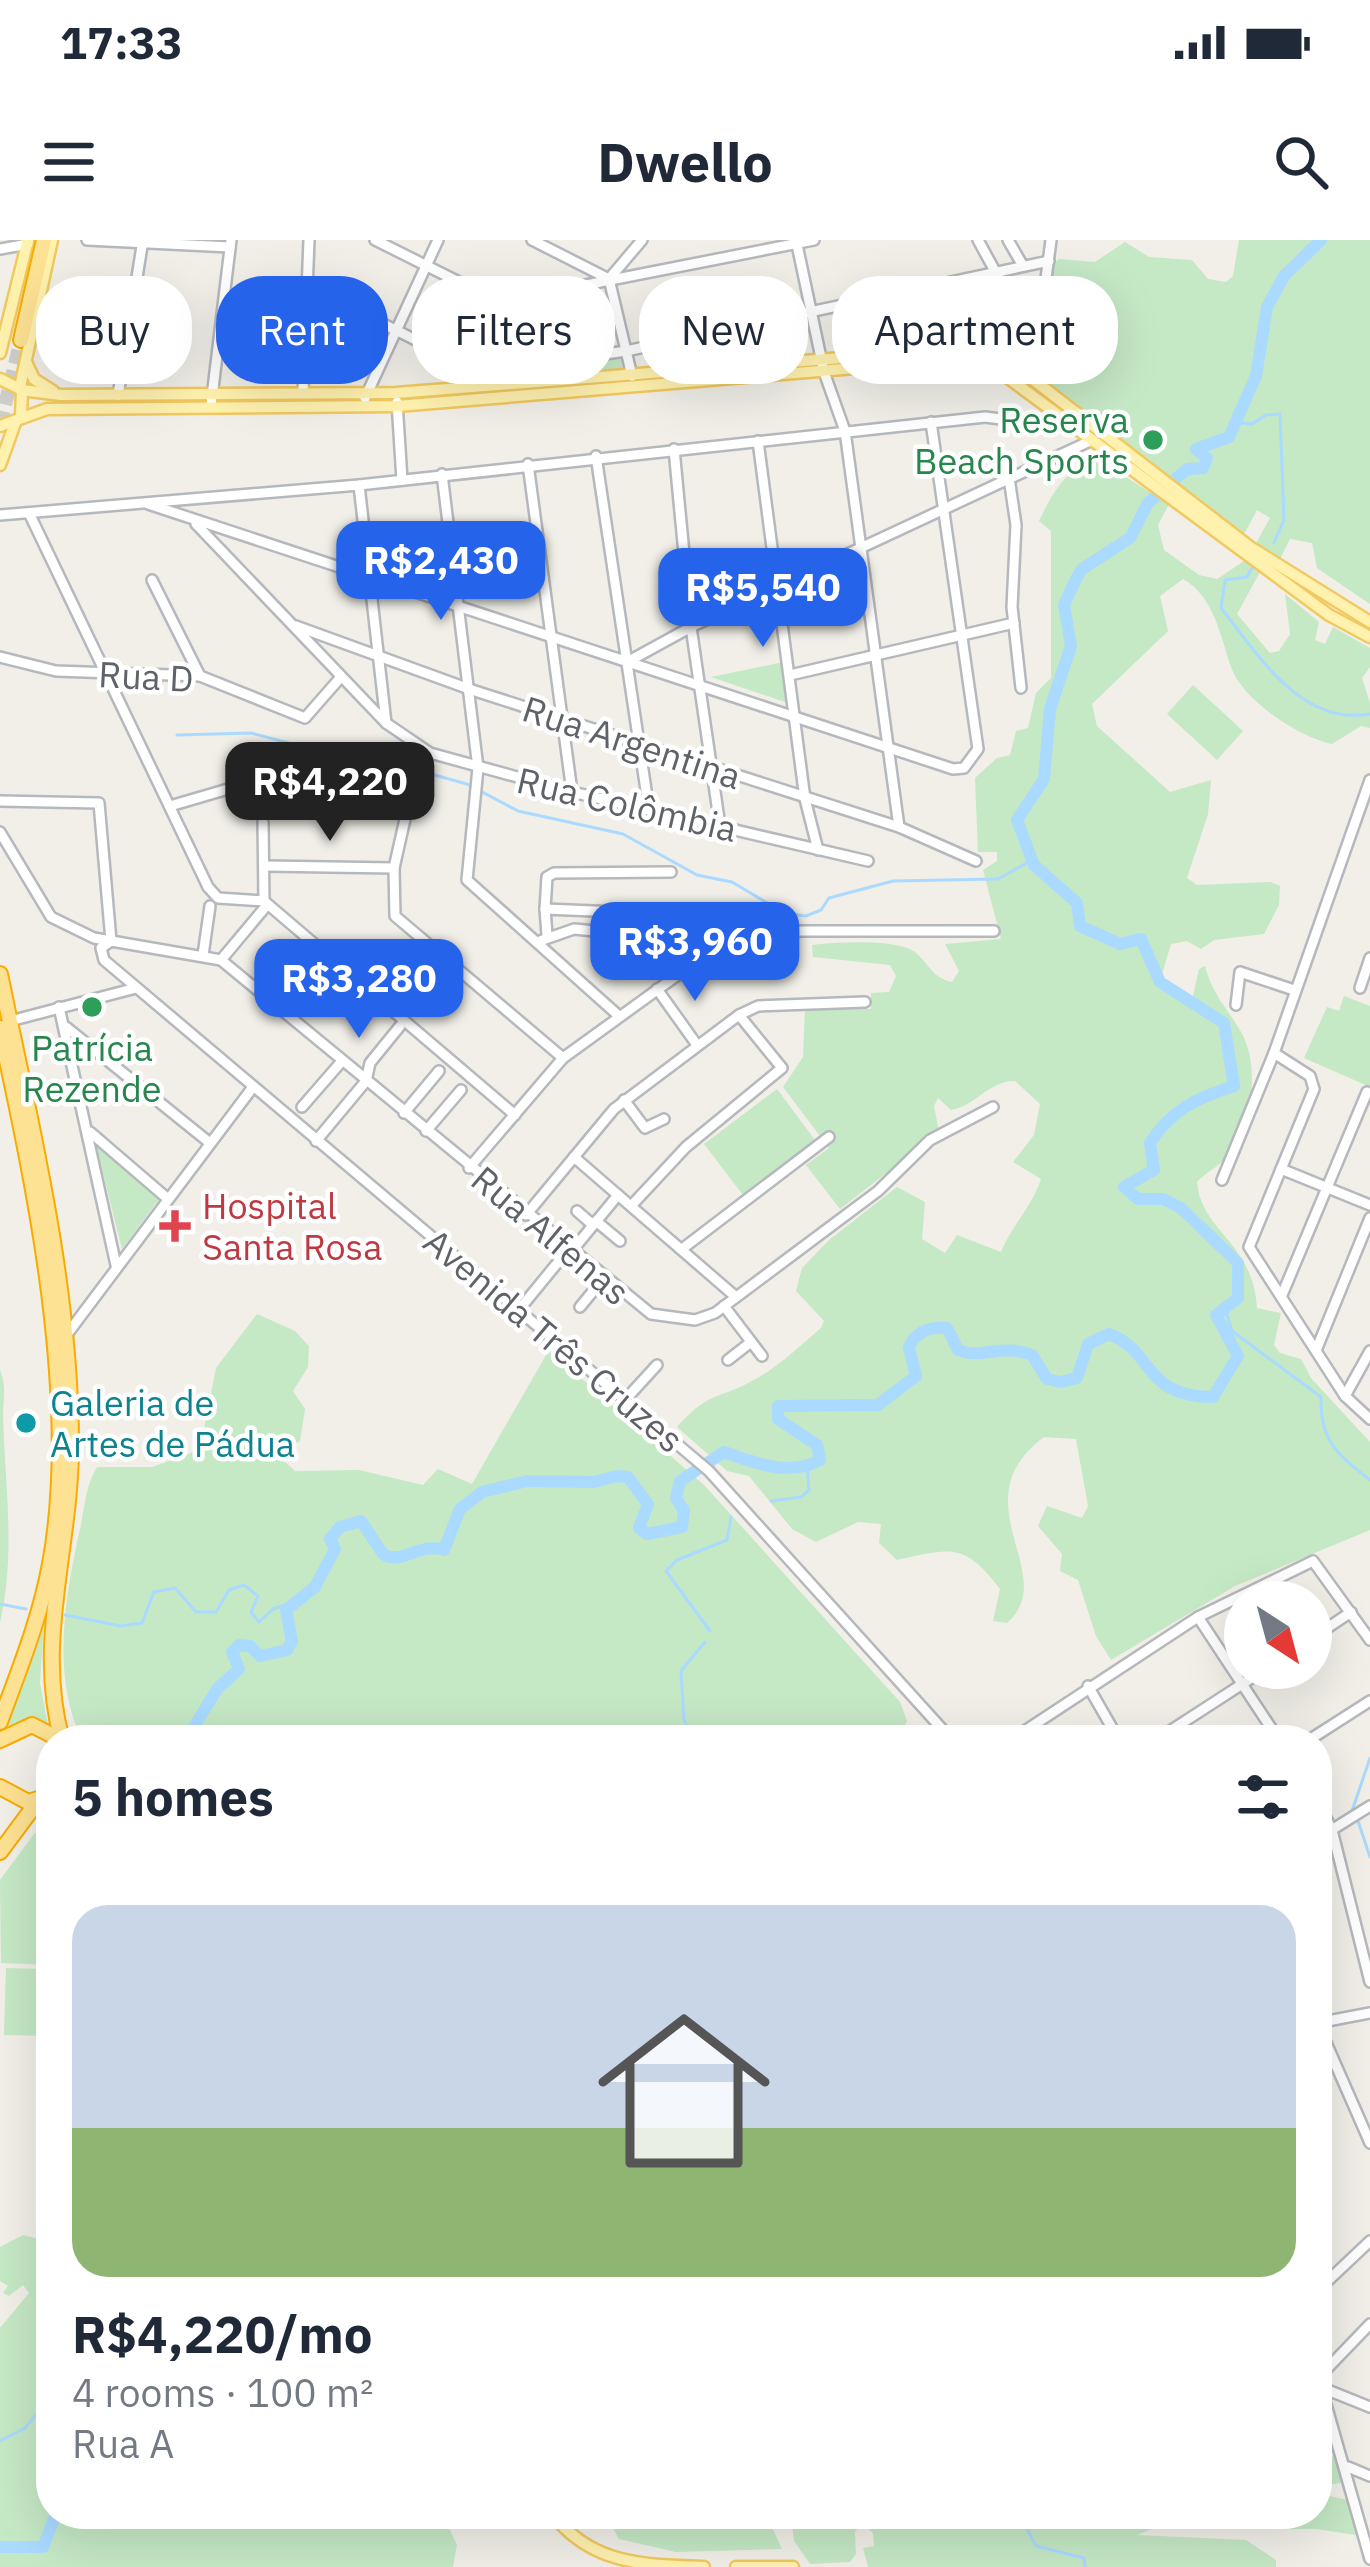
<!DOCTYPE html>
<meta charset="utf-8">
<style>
:root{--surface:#fff;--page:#f6f6f7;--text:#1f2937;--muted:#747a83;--accent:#2563eb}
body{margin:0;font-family:"IBM Plex Sans",sans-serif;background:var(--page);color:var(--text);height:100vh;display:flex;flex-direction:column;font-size:45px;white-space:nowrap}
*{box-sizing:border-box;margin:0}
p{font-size:39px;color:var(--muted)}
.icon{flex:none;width:66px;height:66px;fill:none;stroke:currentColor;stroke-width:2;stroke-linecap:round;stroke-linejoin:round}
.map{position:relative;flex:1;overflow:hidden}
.drawer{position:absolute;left:36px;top:1485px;width:1296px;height:804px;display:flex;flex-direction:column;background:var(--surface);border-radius:48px;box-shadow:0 12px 48px #0002}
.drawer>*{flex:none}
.guide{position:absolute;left:36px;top:36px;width:1299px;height:108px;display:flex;gap:24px}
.needle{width:78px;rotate:144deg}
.buttons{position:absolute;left:1224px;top:1341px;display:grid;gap:24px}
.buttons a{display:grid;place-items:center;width:108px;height:108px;border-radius:50%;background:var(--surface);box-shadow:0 12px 48px #0002;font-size:60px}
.price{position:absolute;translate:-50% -102px;padding:0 27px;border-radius:24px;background:var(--accent);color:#fff;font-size:39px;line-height:78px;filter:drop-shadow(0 3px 6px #0008)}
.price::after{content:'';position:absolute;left:50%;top:72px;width:36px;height:27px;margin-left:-18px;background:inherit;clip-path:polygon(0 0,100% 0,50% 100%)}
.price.on{background:#222;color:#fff}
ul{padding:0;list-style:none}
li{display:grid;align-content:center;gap:24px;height:636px;padding:0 36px}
li span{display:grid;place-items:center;height:372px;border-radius:36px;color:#555}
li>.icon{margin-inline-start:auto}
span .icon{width:216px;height:216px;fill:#fffc;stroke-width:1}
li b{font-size:51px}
h2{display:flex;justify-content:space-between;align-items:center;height:144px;padding:0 36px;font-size:51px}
.pill{padding:0 42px;border-radius:48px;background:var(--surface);box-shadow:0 12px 48px #0002;font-size:42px;line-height:108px}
.pill.on{background:var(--accent);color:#fff}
.status{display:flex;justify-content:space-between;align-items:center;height:84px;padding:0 60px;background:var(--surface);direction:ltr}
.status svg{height:33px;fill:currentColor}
header{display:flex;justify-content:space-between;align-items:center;height:156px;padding:0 36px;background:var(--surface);font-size:54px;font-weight:700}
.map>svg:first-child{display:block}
.green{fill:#c5e8c5}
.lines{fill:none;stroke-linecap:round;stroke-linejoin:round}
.stream{stroke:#aadaff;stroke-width:3}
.river{stroke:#aadaff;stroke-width:12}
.highway-tunnel{stroke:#ccccc8;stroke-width:14;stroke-dasharray:14 7;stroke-linecap:butt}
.minor-casing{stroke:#b5b8bc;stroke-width:14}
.major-casing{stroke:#f2c960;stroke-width:15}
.highway-casing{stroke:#f9ab00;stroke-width:18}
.minor{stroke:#fff;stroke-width:9}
.major{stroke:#fff2af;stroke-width:10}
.highway{stroke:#fde293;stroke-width:14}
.leisure-dot{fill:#2e9e5b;stroke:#fff;stroke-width:4.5}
.health-dot{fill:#e0444e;stroke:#fff;stroke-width:4.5}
.culture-dot{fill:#0f9aa8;stroke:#fff;stroke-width:4.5}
.labels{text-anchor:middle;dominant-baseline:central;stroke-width:9;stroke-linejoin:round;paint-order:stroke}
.leisure-label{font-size:36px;fill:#27864d;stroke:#fff;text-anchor:end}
.street-label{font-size:36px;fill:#5f6368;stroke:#fff}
.health-label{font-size:36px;fill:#be3a42;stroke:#fff;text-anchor:start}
.culture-label{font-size:36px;fill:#0d838f;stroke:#fff;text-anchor:start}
</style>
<div class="status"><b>17:33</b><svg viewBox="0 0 49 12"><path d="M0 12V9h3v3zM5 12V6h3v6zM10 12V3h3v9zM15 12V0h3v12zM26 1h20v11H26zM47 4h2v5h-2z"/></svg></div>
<header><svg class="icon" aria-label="menu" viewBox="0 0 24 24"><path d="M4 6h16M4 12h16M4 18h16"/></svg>Dwello<svg class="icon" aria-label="search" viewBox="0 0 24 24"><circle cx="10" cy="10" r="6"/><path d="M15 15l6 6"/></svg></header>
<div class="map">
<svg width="1370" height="2327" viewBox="0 0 1370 2327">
<rect width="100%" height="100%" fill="#f1efe8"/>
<g class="green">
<polygon points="1239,0 1370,0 1370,364 1317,328 1312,303 1290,299 1278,323 1255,305 1270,278 1257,270 1243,296 1040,139 1052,25 1059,19 1095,22 1125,2 1149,17 1192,20 1208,39 1226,42 1233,36"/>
<polygon points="620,115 623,130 465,143 466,130"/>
<path d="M1089,214L1169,264L1158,285L1164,310L1199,335L1217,339L1247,319L1261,330L1237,374L1270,413L1279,411L1290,394L1285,354L1319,382L1315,400L1325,404L1333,387L1370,408V427L1362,438L1370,463V488L1361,486L1332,504C1299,497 1243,461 1231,427C1221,398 1214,356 1183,339L1160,356L1168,391L1092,464L1097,486L1170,552L1211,540L1208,574L1187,638L1197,645L1271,642L1280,646L1279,665L1264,694L1214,700L1201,709L1187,701L1171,704L1160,741L1192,760L1199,729L1205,726C1212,754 1227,768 1241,792C1261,826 1252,888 1226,918C1218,927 1205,933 1197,942C1201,992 1253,1001 1257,1068L1281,1073L1274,1105L1280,1113L1301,1119L1311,1138L1370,1202V1290L1235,1346L1111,1420L1096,1396L1078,1340L1060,1331L1062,1314L1038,1286L1047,1266L1082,1278L1088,1266L1076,1199L1044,1197C957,1262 1062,1335 1007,1383L993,1381L1000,1349C965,1302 950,1308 897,1320L879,1303L881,1284L858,1282L816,1302L792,1289L749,1236L727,1231L677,1187C710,1151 714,1161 750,1142C776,1129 799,1107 821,1088L824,1081L796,1051L802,1028L829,1000L897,947L925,962L922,999L945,1013L957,995L1001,1012C1012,985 1032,967 1041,939L1013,922L1034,895L1040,864L1015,841C988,841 976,866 951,870L938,858L934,866L939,892L840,969L806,925L829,908L783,847L803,817L805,768L871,769V753L889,752L896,736L890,725L813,717L812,705C835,702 900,698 916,713C931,726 931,737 952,742L959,731L945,704L1001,699L983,630L997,621V612H978L975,538L997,518L1010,515L1016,491L1028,488L1036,453L1051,438V291L1039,281C1048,263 1057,244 1072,232L1077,238L1083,235Z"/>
<polygon points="784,422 791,464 711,437"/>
<polygon points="1193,445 1243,491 1217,520 1167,474"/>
<polygon points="1344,756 1370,766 1370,847 1304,818 1327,767 1339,771"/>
<polygon points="777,849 815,900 743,955 704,904"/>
<polygon points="96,905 159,959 122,1009"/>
<path d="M257,1074L295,1091L309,1106L308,1127L293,1151L305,1169L300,1201L291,1206L285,1222L295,1231L359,1230L423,1245L438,1229L472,1244L549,1110L705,1246L900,1462L907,1481L898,1500H82C51,1435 65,1357 80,1289C85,1267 85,1247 97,1227H152L191,1213L204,1189L216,1128Z"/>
<path d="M0,1130C7,1149 3,1157 3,1176C5,1247 16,1312 0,1383Z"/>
<polygon points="44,1381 40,1443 48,1485 21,1482 4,1491"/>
<polygon points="51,1571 51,1725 1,1723 0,1640"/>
<polygon points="6,1728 46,1729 44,1796 4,1795"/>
<polygon points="23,1995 51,2002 51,2274 442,2274 457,2305 453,2327 0,2327 0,2088 29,2053 23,2045 9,2056 3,2053 8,2046 0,2041 0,2007"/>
<polygon points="1335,2215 1341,2216 1349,2241 1324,2246 1321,2254 1348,2260 1356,2295 1316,2289 1152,2289 1137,2295 1246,2300 1276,2320 1276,2327 868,2327 863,2308 874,2306 873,2293 862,2284 855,2292 856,2314 850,2322 810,2324 794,2301 791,2274 1317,2274 1317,2228"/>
<polygon points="605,2274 766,2274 782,2309 676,2312 619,2299"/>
</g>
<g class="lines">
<g class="stream">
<polyline points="1234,182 1252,184 1266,175 1280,174 1284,280 1274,303"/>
<path d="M1253,326L1247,337L1225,340L1221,368C1259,416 1301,486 1370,474"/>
<polyline points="177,495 251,493 378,527 411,529"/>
<polyline points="420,531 467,544 518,571 623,594 697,635 732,642 784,673 806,676 821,670 829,658 893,641 998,639 1032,620"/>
<path d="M1224,1065L1232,1091L1321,1157C1320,1201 1337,1214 1370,1240"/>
<polyline points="771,1261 801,1257 809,1250 807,1227"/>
<polyline points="0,1364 26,1369"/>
<polyline points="65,1375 121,1386 142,1383 154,1352 175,1348 196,1372 216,1372 229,1350 244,1345 258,1356 251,1372 259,1382 273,1369 294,1362"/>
<polyline points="710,1391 666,1331 677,1320 727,1300 731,1277"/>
<polyline points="694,1500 684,1480 681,1431 705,1402"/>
<polyline points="1352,1571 1370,1518"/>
<polyline points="1358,1581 1370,1617"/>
<polyline points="0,2201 25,2188 51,2157"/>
<polyline points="1019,2274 1036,2306 1084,2318 1085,2327"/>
</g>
<g class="river">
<path d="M186,1500L217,1449L239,1429L232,1412L239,1405L250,1406L260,1416L287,1410L292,1401L286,1370L315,1347L335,1309L330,1299L340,1287L361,1281L383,1314C402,1326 417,1302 444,1310L460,1269L482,1252L527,1241L594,1242L617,1236L628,1237L648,1264L639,1288L647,1294L682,1287L684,1271L676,1258L680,1241L724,1212C755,1223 789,1237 820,1220L817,1205L778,1179V1166L878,1165L916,1136L909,1107C917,1090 930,1087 947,1088L958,1110C982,1120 1000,1103 1032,1115L1047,1139L1061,1142L1077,1138L1088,1104L1109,1094C1155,1111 1141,1156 1213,1157L1238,1116L1216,1075L1238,1058V1023L1181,968L1163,959H1138L1124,947L1154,930L1150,903C1172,869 1197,858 1234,846L1224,783L1160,742L1141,699L1120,704L1080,686L1077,663L1034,625L1017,580L1044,539L1050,469L1071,406L1064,365L1076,339L1082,329L1130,298L1148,263L1187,229L1203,228L1207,218L1196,209L1229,197L1256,136L1267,67L1284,36L1321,0"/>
<polyline points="51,2200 43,2235 51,2260"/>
<polyline points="0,2307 43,2307 56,2274"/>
</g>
<polyline class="highway-tunnel" points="0,185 21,100"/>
<defs>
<g id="minor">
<polyline points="87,0 230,7"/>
<polyline points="375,0 499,62 814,0"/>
<polyline points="532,0 607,38"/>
<polyline points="796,0 824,132 845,191 899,587"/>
<polyline points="978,0 1037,108 1035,141"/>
<polyline points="1008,0 1023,26"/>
<polyline points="0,9 28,4"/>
<polyline points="309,47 468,126 503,129 626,111 1049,21"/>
<polyline points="1037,108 1051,0"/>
<polyline points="632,136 609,39 642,0"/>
<polyline points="303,152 309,0"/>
<polyline points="118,155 143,0"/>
<polyline points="365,158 438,0"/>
<polyline points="397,162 402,240"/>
<polyline points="211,165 231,0"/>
<polyline points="758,201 805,559 818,610"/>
<polyline points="674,209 691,387 720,586"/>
<polyline points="596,216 649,570"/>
<polyline points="528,224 572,552"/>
<polyline points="442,234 478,528 467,640 619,776"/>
<polyline points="1009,238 1016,285 1012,367 1021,448"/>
<polyline points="359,245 386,483"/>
<polyline points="148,264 953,529 964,528 978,509 931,182"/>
<polyline points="29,273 208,647 218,658 264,661 515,875"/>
<polyline points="0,275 359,245 985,177 1073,188"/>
<polyline points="196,284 386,483 430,513 572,552 868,621"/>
<polyline points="152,340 200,436"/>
<polyline points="296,386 472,450 899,587 976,621"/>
<polyline points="0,417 56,431 200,436 305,478 340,438"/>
<polyline points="629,421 691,387 1090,201"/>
<polyline points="790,435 1014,383"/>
<polyline points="421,508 394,628 395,676 563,818"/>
<polyline points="0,561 99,563 111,701"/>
<polyline points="170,566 252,542 405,560"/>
<polyline points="263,582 264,661"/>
<polyline points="0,592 51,677 94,698 221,720 651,1074 695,1080 715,1073 878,951 930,900 993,867"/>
<polyline points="265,626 394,628"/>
<polyline points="545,669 547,637 554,633 671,632"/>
<polyline points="547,695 545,669 666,674"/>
<polyline points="111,701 101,708 104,720 709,1231 952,1500"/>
<polyline points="537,702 574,689 721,703"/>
<polyline points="203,715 210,666"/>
<polyline points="221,720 267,665"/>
<polyline points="1360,748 1370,718"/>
<polyline points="657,749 697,805"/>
<polyline points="1236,765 1240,732 1294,750"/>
<polyline points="59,767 116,1025"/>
<polyline points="10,781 136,748"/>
<polyline points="66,787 210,903"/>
<polyline points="1274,813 1310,836 1314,849 1249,1007 1345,1156 1370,1179"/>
<polyline points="624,860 645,888 664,879"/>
<polyline points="302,867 342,821"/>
<polyline points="404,873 439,831"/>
<polyline points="426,891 461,850"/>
<polyline points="90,892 168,959"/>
<polyline points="316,901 366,841 370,823 400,786"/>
<polyline points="574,917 736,1057"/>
<polyline points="469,928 563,818 726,700 801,691 994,691"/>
<polyline points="1281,929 1370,965"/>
<polyline points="1222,940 1274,813 1370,540"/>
<polyline points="631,966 686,907 782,828 739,775"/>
<polyline points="577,971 593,985"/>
<polyline points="526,975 614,869 739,775 758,766 865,762"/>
<polyline points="596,981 620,1001"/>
<polyline points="576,1006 618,955"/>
<polyline points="682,1009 829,897"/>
<polyline points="1282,1055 1367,852"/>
<polyline points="724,1066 762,1116"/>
<polyline points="580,1067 603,1039"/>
<polyline points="518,1071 568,1010"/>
<polyline points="65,1097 253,847"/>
<polyline points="1317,1108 1370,978"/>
<polyline points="728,1120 751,1102"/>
<polyline points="1345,1156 1370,1111"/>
<polyline points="625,1160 657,1125"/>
<polyline points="1198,1377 1279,1500"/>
<polyline points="1311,1399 1351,1372"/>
<polyline points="1088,1446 1119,1500"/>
<polyline points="1011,1500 1198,1377 1313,1321 1370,1400"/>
<polyline points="1156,1500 1267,1428"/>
<polyline points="1309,1500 1370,1461"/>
<polyline points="1317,1560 1332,1590 1370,1742"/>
<polyline points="1317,1599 1370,1566"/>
<polyline points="1317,1782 1370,1903"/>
<polyline points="1317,1783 1370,1773"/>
<polyline points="1317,2051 1370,2001"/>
<polyline points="1317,2133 1370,2319"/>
<polyline points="1320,2136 1370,2084"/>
<polyline points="1325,2149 1370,2167"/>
<polyline points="1348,2227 1370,2236"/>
</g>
<g id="major">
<polyline points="0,113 28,0"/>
<polyline points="26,122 34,139 53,151"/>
<polyline points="0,139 22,150 21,176"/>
<polyline points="20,147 52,0"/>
<polyline points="22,150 61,155 396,153 969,108 997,117 1035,141 1250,307 1370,382"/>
<polyline points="0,186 47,169 397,166 964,119 1000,132 1329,375 1370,397"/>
<polyline points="0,225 15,183"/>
<path d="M553,2274C590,2325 646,2325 704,2327"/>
<polyline points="736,2327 793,2327"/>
</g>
<g id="highway">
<polyline points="21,100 44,0"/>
<path d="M0,734C32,890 72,1050 71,1211C70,1309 35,1403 62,1500"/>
<path d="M0,788C35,949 80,1161 50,1324C40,1379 19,1430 0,1482"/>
<polyline points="0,1500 32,1485 61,1500"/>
<polyline points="0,1547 28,1562 51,1555"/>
<polyline points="0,1612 38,1561"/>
</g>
</defs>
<use href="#minor" class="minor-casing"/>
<use href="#major" class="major-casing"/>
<use href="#highway" class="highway-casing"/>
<use href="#minor" class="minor"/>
<use href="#major" class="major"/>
<use href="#highway" class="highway"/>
</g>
<g class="leisure-dot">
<circle cx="1153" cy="200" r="12"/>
<circle cx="92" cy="767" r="12"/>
</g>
<path class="health-dot" d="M169 968h12v12h12v12h-12v12h-12v-12h-12v-12h12z"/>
<circle class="culture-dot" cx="26" cy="1183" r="12"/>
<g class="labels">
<g class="leisure-label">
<text x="1129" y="179">Reserva<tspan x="1129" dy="41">Beach Sports</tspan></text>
<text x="92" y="807" text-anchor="middle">Patrícia<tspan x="92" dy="41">Rezende</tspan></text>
</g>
<g class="street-label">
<text transform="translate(146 436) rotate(3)">Rua D</text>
<text transform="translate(632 502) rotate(18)">Rua Argentina</text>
<text transform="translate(627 564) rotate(13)">Rua Colômbia</text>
<text transform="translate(551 995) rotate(40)">Rua Alfenas</text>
<text transform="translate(554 1100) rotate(40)">Avenida Três Cruzes</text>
</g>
<g class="health-label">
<text x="202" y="965">Hospital<tspan x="202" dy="41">Santa Rosa</tspan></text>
</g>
<g class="culture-label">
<text x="50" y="1162">Galeria de<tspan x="50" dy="41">Artes de Pádua</tspan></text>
</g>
</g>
</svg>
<div class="buttons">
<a><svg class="needle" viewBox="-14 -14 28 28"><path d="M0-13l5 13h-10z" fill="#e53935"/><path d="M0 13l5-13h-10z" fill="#747a83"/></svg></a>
</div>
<b class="price" style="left:441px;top:383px">R$2,430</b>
<b class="price" style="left:763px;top:410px">R$5,540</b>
<b class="price on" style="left:330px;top:604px">R$4,220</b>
<b class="price" style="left:695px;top:764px">R$3,960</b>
<b class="price" style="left:359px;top:801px">R$3,280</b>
<div class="guide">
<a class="pill">Buy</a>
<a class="pill on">Rent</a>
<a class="pill">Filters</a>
<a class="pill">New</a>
<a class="pill">Apartment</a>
</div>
<section class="drawer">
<h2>5 homes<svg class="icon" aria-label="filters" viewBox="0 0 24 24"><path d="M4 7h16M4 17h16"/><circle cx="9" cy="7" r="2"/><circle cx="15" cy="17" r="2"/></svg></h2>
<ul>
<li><span style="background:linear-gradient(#c9d6e8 60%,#8fb573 0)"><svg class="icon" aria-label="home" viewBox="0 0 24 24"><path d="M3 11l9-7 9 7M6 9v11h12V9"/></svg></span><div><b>R$4,220/mo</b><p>4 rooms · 100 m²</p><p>Rua A</p></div></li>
</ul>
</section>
</div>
